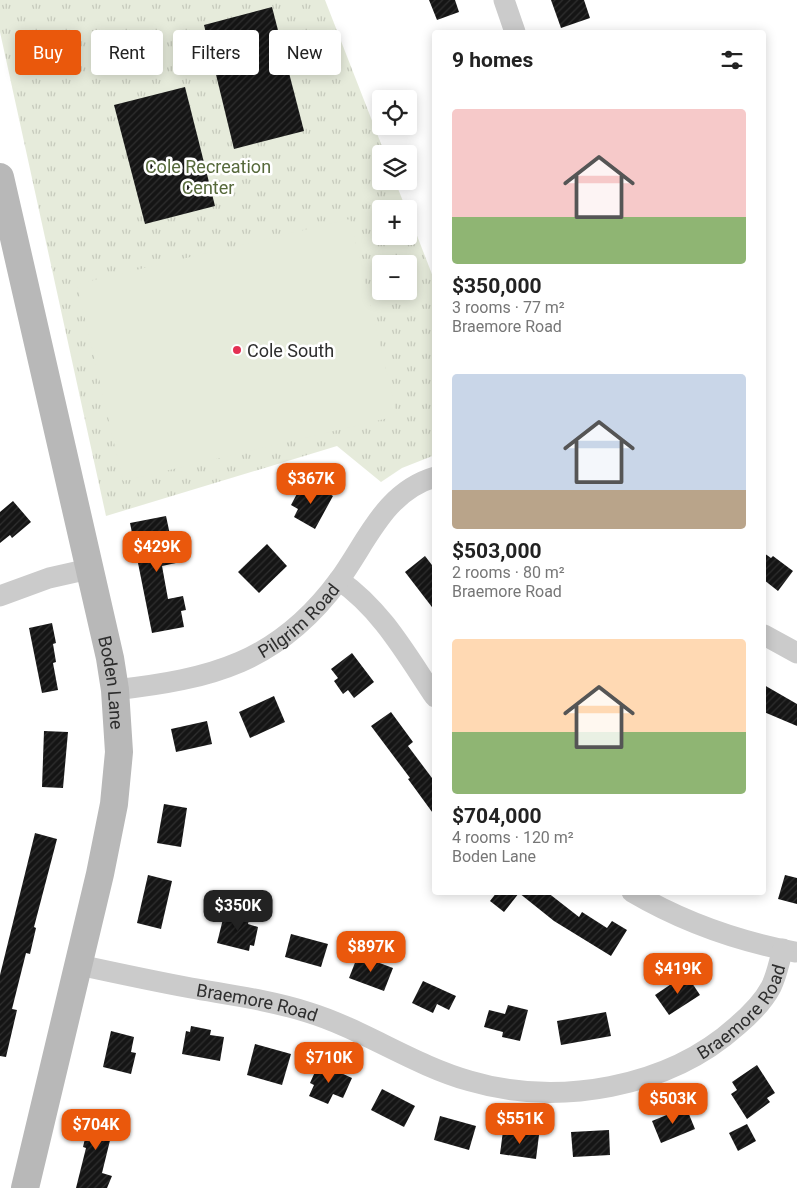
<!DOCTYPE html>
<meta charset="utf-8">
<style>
:root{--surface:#fff;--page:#f6f6f6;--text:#222;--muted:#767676;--accent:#ea580c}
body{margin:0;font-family:Roboto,sans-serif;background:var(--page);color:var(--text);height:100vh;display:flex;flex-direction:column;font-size:19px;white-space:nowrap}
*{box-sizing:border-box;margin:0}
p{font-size:16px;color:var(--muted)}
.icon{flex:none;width:28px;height:28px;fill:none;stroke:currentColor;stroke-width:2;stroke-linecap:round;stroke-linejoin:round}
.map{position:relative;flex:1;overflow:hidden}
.details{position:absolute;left:432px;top:30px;width:334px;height:865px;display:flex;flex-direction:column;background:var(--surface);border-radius:5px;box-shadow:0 2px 12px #0003}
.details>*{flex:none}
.banner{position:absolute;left:15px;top:30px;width:342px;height:45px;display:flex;gap:10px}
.buttons{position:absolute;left:372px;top:90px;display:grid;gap:10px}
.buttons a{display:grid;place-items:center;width:45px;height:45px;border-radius:5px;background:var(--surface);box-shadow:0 2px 12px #0003;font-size:25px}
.price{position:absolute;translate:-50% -42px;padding:0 11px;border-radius:10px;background:var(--accent);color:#fff;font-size:16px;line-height:32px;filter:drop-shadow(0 1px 2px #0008)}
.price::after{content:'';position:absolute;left:50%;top:30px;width:15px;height:11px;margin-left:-8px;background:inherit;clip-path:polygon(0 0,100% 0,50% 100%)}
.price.current{background:#222;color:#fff}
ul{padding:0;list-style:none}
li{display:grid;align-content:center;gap:10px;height:265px;padding:0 20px}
li span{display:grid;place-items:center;height:155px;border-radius:5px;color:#555}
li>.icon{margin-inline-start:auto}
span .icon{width:90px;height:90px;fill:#fffc;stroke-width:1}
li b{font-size:21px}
h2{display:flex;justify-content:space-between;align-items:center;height:60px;padding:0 20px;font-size:21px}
.pill{padding:0 18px;border-radius:5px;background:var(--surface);box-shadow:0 2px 12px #0003;font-size:18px;line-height:45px}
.pill.current{background:var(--accent);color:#fff}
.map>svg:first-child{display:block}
.park{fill:url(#park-tufts);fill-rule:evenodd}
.pitch{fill:#e6ebdb}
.building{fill:url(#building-hatch)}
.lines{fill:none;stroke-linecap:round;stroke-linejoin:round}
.street{stroke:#cbcbcb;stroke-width:21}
.secondary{stroke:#b8b8b8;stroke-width:28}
.poi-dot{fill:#e43053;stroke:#fff;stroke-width:2}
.labels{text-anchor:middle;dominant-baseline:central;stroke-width:5;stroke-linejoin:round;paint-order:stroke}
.park-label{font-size:18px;fill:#56693b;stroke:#fff}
.poi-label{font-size:18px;fill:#2e2e2e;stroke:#fff;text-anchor:start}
.street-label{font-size:18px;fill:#2e2e2e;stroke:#fff}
</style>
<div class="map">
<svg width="797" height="1188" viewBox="0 0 797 1188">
<defs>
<pattern id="park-tufts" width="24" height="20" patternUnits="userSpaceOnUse" patternTransform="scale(1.25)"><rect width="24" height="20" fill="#e6ebdb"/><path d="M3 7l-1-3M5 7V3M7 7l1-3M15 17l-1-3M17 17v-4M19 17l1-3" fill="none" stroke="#c6cabc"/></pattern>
<pattern id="building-hatch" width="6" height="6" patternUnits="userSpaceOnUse" patternTransform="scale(1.25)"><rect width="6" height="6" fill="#151515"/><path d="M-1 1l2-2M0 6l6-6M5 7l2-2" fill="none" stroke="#2f2f2f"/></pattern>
</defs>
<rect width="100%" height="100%" fill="#fff"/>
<path class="park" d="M0,0H325L385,154H381V181H395L406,209H381V236H409V215L435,282V455L402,468L381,482L337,446L106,516L0,32ZM381,264H409V291H381Z"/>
<polygon class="pitch" points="350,219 397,416 123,481 77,284"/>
<g class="building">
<polygon points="429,0 455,0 459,12 437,20"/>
<polygon points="551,0 584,0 590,18 561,28"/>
<polygon points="272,7 304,131 234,149 204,25"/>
<polygon points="185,87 215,206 145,224 114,105"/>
<polygon points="312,484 333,496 315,529 294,517 298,509 291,505 300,488 308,492"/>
<polygon points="13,501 31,522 12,538 10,535 0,543 0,512"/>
<polygon points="166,516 176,563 162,566 168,599 183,596 186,610 181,611 184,627 152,633 130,523"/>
<polygon points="267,544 287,566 259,593 238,572"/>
<polygon points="764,553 771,558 773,556 793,571 778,591 764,580"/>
<polygon points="425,556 435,569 435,611 405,572"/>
<polygon points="52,623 56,643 53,644 56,662 53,663 58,690 42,693 29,628"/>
<polygon points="352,653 374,682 354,698 348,690 343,694 334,681 338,678 331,669"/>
<polygon points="764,685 797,704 797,726 764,712"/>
<polygon points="274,696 285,722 250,738 239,712"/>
<polygon points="391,712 413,742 408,746 435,782 435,816 408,779 410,778 371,726"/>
<polygon points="207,721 212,744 176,752 171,729"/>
<polygon points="44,731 68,732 63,788 42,787"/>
<polygon points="164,804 187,808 181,847 157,843"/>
<polygon points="35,833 57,839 34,927 36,928 30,954 26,953 12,1009 17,1010 6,1057 0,1056 0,975"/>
<polygon points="148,875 172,881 161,929 137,923"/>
<polygon points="785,875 797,878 797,904 778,899"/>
<polygon points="497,892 547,892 579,917 582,912 607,928 612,921 627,930 611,956 554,921 519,893 504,912 490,901"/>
<polygon points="234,912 250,915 248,924 258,927 254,946 250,945 249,951 217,943 223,919 231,921"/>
<polygon points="291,934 328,944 321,967 285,957"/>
<polygon points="358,955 393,968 384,991 349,978"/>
<polygon points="686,974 700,995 669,1015 655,995"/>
<polygon points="423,981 456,996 449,1010 437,1004 433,1013 412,1003"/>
<polygon points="508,1005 528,1010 520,1041 502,1037 503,1032 484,1027 489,1010 505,1014"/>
<polygon points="606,1012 611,1036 561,1045 557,1021"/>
<polygon points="191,1026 211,1030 210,1035 224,1037 220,1061 182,1054 186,1031 190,1032"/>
<polygon points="111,1031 134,1037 131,1052 136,1053 131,1074 103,1067"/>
<polygon points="255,1044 291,1054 282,1085 247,1075"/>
<polygon points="319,1063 352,1078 343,1098 333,1094 328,1104 309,1096 314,1085 310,1083"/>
<polygon points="757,1065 775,1093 767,1098 770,1102 747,1119 731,1094 737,1090 732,1082"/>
<polygon points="382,1089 415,1106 404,1127 371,1110"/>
<polygon points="686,1107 695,1129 661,1143 652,1121"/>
<polygon points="92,1109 116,1116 102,1173 112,1176 107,1188 76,1188 86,1148 83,1147"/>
<polygon points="440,1116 476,1126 469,1150 434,1140"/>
<polygon points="747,1124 756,1141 738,1151 729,1133"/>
<polygon points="609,1130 610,1155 573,1157 571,1132"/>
<polygon points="503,1131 539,1135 536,1159 500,1154"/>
</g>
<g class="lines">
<g class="street">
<polyline points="504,0 515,32"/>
<path d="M339,580C382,610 406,654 435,697"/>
<polyline points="0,596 49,578 89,569"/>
<polyline points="764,635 797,653"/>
<path id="s1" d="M115,690C211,679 278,663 339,580C367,542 384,492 435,477"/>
<path d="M632,892C683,922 737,941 795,952"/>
<path id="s2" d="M79,965C116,973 153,981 191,988C230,995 269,1000 307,1012C363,1029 413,1065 470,1081C558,1107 668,1088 737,1026C750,1015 763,1002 771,987C777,975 779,962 783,949"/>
</g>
<path class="secondary" id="s3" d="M0,177L110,658L115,690L119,752L114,804L100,874L25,1188"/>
</g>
<circle class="poi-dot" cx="237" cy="350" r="5"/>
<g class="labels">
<g class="park-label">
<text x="208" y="166">Cole Recreation<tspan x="208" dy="21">Center</tspan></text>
</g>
<g class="poi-label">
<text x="247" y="350">Cole South</text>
</g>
<g class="street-label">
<text stroke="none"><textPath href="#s1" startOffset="201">Pilgrim Road</textPath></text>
<text stroke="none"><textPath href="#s3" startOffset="518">Boden Lane</textPath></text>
<text stroke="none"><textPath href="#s2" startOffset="182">Braemore Road</textPath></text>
<text stroke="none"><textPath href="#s2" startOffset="708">Braemore Road</textPath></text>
</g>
</g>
</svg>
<div class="buttons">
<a><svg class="icon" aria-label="locate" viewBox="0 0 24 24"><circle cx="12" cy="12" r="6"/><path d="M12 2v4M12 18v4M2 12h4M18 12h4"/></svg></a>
<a><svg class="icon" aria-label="layers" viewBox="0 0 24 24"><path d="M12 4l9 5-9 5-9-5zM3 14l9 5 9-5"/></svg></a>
<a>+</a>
<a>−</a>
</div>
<b class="price" style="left:311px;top:505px">$367K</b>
<b class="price" style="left:157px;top:573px">$429K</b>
<b class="price current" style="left:238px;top:932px">$350K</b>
<b class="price" style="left:371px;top:973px">$897K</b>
<b class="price" style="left:678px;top:995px">$419K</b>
<b class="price" style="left:329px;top:1084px">$710K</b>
<b class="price" style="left:673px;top:1125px">$503K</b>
<b class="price" style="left:520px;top:1145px">$551K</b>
<b class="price" style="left:96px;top:1151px">$704K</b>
<div class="banner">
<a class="pill current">Buy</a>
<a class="pill">Rent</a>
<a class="pill">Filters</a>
<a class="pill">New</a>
</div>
<section class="details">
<h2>9 homes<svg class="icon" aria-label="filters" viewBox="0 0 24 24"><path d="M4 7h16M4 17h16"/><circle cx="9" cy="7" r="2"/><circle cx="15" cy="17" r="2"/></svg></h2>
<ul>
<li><span style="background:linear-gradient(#f6c9c9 70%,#8fb573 0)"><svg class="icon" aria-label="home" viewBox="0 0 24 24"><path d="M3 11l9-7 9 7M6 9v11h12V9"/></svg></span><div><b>$350,000</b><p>3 rooms · 77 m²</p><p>Braemore Road</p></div></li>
<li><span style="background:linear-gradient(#c9d6e8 75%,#b9a48a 0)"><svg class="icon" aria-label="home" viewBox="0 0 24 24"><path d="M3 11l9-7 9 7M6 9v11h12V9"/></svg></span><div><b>$503,000</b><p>2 rooms · 80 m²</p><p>Braemore Road</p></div></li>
<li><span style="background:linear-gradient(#ffd9b3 60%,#8fb573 0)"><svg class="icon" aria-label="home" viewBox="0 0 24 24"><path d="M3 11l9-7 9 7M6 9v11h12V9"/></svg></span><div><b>$704,000</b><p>4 rooms · 120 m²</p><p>Boden Lane</p></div></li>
</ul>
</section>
</div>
